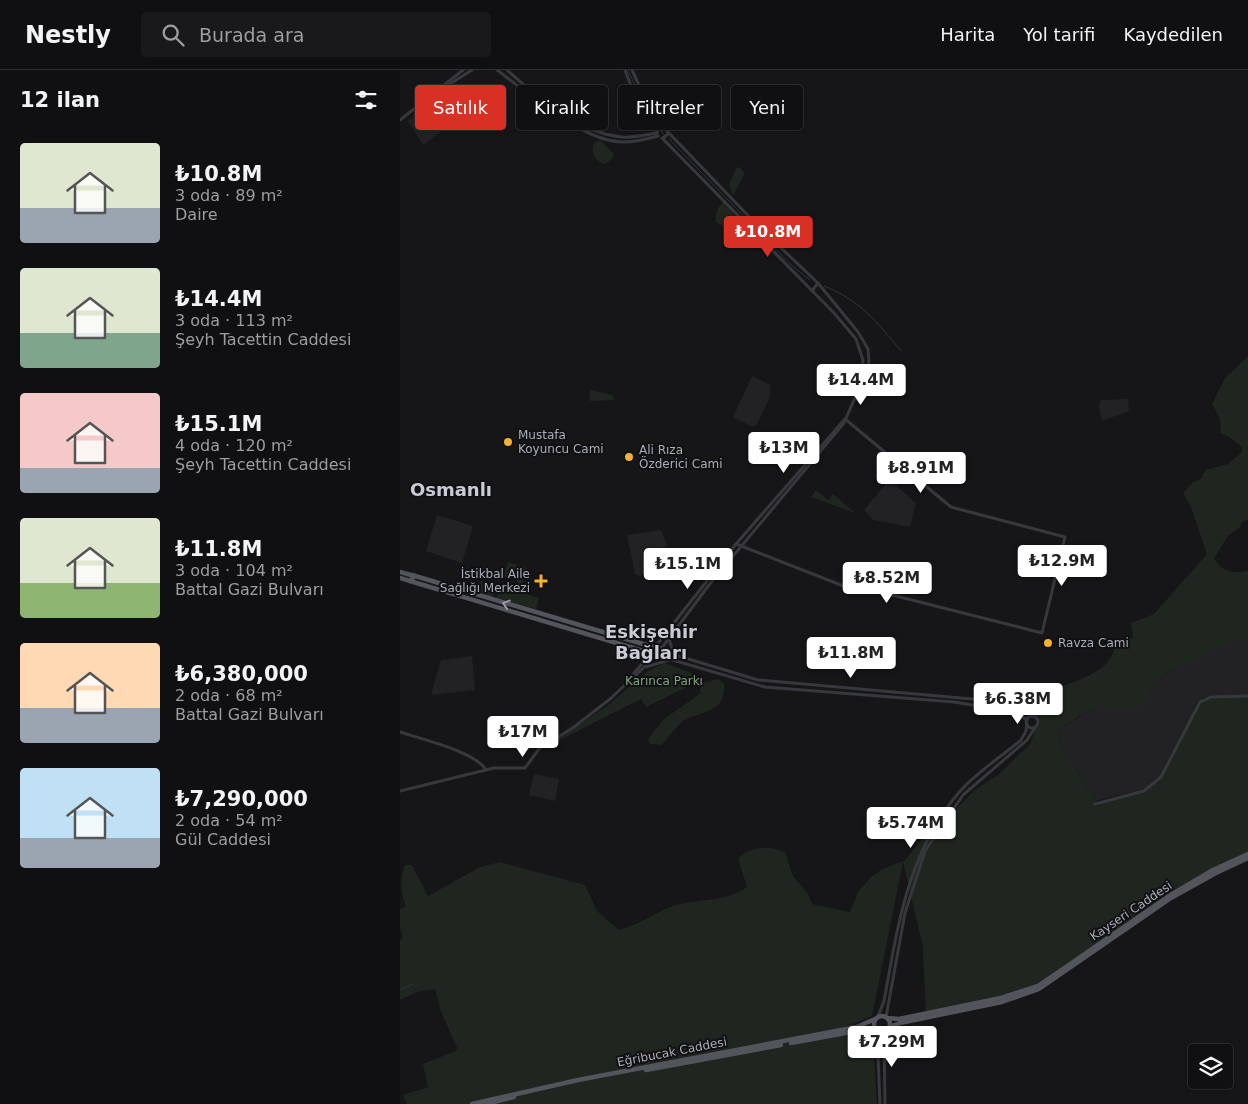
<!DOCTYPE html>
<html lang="tr">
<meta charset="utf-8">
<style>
:root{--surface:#101012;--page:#19191b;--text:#f1f3f6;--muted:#9c9d9f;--line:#303032;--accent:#d93025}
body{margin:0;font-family:"DejaVu Sans",sans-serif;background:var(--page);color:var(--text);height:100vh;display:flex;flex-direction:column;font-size:19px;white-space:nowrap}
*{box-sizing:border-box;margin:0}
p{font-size:16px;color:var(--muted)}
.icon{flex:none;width:28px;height:28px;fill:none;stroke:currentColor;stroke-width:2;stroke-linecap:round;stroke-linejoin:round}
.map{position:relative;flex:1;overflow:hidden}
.details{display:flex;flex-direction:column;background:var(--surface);width:400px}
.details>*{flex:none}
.guide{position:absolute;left:15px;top:15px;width:475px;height:45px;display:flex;gap:10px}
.buttons{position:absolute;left:788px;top:974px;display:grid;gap:10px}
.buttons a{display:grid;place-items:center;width:45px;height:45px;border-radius:5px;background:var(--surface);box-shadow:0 1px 4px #0004,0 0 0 1px var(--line);font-size:25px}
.price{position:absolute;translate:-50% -42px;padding:0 11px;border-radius:5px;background:#fff;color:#222;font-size:16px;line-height:32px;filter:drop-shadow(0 1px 2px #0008)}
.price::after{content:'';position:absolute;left:50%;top:30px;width:15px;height:11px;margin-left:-8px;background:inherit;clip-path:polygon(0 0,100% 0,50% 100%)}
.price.current{background:var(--accent);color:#fff}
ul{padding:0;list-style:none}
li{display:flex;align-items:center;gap:15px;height:125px;padding:0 20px}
li span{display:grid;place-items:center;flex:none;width:140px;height:100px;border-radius:5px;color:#555}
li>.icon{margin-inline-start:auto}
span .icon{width:60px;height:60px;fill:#fffc;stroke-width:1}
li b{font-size:21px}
h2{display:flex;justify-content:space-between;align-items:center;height:60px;padding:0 20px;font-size:21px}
.chip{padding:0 18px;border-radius:5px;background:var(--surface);box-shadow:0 1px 4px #0004,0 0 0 1px var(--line);font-size:18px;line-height:45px}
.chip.current{background:var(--accent);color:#fff}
header{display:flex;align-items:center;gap:30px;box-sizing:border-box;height:70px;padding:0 25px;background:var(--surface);border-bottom:1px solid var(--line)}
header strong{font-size:24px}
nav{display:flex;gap:28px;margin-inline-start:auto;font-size:18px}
.search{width:350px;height:45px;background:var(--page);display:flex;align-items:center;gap:12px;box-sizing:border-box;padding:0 18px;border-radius:5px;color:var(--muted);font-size:19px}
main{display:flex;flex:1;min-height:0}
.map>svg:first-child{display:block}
.built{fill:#222225}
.green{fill:#1e261f}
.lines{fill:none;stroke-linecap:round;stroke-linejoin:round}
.stream{stroke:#2c353c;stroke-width:1}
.minor{stroke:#37383d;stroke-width:3}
.major{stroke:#53555c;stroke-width:4.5}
.oneway{stroke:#979ba6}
.poi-dot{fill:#f2b134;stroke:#111113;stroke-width:2}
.labels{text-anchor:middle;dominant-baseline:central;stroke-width:4;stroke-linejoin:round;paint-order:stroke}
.poi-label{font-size:12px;fill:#a8adb8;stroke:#111113;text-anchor:start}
.park-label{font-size:12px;fill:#7fa381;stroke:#111113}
.street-label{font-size:12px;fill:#a8adb8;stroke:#111113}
.district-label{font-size:18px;font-weight:bold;fill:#c9ccd4;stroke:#111113}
</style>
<header>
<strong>Nestly</strong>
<div class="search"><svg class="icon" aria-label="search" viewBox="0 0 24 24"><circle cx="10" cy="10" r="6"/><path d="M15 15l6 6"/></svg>Burada ara</div>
<nav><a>Harita</a><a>Yol tarifi</a><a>Kaydedilen</a></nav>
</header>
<main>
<section class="details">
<h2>12 ilan<svg class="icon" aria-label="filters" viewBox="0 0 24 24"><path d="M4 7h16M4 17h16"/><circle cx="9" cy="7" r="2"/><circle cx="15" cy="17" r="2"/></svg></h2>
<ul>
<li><span style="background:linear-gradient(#dfe7d0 65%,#9aa5b1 0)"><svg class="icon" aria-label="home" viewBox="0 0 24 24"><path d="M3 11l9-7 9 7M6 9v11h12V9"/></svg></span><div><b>₺10.8M</b><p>3 oda · 89 m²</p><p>Daire</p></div></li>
<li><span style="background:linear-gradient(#dfe7d0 65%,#7fa58c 0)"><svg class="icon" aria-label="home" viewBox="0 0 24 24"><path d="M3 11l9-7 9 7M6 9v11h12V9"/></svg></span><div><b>₺14.4M</b><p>3 oda · 113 m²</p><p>Şeyh Tacettin Caddesi</p></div></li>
<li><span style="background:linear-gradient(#f6c9c9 75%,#9aa5b1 0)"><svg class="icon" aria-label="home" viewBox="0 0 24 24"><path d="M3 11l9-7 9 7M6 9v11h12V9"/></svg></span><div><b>₺15.1M</b><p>4 oda · 120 m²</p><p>Şeyh Tacettin Caddesi</p></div></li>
<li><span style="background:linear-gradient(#dfe7d0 65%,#8fb573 0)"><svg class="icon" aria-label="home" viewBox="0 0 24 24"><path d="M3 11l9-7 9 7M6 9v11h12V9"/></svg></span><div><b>₺11.8M</b><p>3 oda · 104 m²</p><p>Battal Gazi Bulvarı</p></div></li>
<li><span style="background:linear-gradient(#ffd9b3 65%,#9aa5b1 0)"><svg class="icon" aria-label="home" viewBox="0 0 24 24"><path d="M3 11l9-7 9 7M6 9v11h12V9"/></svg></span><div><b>₺6,380,000</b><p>2 oda · 68 m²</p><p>Battal Gazi Bulvarı</p></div></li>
<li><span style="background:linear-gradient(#bfe0f5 70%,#9aa5b1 0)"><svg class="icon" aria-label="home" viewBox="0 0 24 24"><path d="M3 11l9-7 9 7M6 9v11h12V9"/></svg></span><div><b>₺7,290,000</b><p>2 oda · 54 m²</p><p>Gül Caddesi</p></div></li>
</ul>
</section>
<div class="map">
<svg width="848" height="1034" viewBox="0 0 848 1034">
<rect width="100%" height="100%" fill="#161618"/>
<g class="built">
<polygon points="32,35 48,56 23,75 8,51"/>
<polygon points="352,306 370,315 370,327 357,354 353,357 333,347"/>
<polygon points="728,329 729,341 702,351 699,338 700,330"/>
<polygon points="489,410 516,433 510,457 473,450 464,440"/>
<polygon points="37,445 73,456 62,493 26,481"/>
<polygon points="261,460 267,475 240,507 235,504 227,465"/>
<polygon points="663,482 685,488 680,507 659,501"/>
<polygon points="836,570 848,570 848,631 826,623 802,628 797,631 789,646 759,708 744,719 695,731 660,674 658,660 695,637 709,634 742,634 757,609 793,589"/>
<polygon points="72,586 75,620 31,625 41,590"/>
<polygon points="134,704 159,709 155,731 129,725"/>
</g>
<g class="green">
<path d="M200,70L214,84L212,89L205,94C195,92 190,83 194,73Z"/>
<polygon points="339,97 343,100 344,105 333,126 329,115 336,98"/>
<polygon points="323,132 341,151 333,163 315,151 318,138"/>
<path d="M848,286V450L842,452L840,457L827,467L814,489C824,502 832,504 848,501V570H836L767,603L757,609L742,636H700L681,645L658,660L660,674L695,731L698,732L744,719L759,708L789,646L799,629L826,623L848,631V787L809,805L641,916L526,946L523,877L503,792L472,946L427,965L472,957L477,1034H7L3,1025L28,1017L23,994L58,980L41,942L35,919L17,922L0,930V871L3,868L0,857V839L6,836C0,824 0,806 5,795H12L28,826L80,797L100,792L185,815L197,841L219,860C239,855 254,843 273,836C298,828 324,833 347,817L338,788C352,776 368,775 385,782L393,806L408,824L412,834L450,842L458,822L470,808L482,799L504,791L528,762L531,764L575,720L599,704L630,674L638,653L616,626C638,625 691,610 706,594C712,588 714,580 716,573L733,567L731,553L754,544L807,484L791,437L783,423L792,413L802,408L805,400L828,394L842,382V377L831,368L821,363L820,349L812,334L825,308Z"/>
<polygon points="190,320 212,325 215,330 190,331"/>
<polygon points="416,420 428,430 433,424 455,443 411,427"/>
<polygon points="108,492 127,498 121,517 118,516 116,506 103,508"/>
<polygon points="81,510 97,515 93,527 77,522"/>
<polygon points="100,516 139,528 136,539 96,528"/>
<polygon points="265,593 299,606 297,612 246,637 241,629 150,675 207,636 248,601"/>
<path d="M318,609C324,612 325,616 324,622C322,643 296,642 282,652C273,659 269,669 261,675L250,674L248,669L264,649L301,623L300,618L302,613Z"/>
</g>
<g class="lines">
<g class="stream">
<polyline points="228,0 247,42 257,56"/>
<polyline points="259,59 264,64"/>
<polyline points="269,69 390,194 410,210"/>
<path d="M424,216C461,231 476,251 501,281"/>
<polyline points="0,920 13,914"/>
</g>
<g class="minor">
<path d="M97,0C128,23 185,73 224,72C235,72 247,69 258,66"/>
<path d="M107,0C136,26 181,64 222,67C233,68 245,65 257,63"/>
<path d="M225,0C233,21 240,44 257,60V63"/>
<polyline points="232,0 250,39 262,56"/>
<polyline points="45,17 72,0"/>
<polyline points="0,50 63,0"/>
<polyline points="257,60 261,56 267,58 268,64 263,68"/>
<polyline points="268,62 359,157 418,213 458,262 468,279 469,291 468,300 460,315"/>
<polyline points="412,221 418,213"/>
<polyline points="336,474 446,517 492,525 642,563 665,467 551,437 445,349"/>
<polyline points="269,569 273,582"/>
<polyline points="255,577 336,474 445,349"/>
<polyline points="261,579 309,515 444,353 460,316 463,290 456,269 434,243 262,68"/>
<path d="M262,581L358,610L572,629C590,632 620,633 632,646"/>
<polyline points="259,586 365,617 554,632 615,642 627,650"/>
<polyline points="246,597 269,590"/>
<polyline points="230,608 251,583"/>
<circle cx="632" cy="652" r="6"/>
<path d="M0,662C21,669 76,682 86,700"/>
<polyline points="0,721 94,698 125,698 139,679 174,657 210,629 255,587"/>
<polyline points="695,734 744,721 761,707 800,632 811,627 848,626"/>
<path d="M478,946L484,931C498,855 508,779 562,719C579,701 602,686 621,670L626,661L627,654"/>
<polyline points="486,947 505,843 525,781 563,725 627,670 636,656"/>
<polyline points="477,961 480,1034"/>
<polyline points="484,961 485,1034"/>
</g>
<g class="major">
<polyline points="0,502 11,505 13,508 10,511 0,508"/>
<polyline points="12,505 253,577"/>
<polyline points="10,511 250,583"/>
<circle cx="256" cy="582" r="5.5"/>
<circle cx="482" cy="954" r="8"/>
<polyline points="487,948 499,949 601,928 638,916 769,826 813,800 848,784"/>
<polyline points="489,957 500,953 602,932 639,919 771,828 816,803 848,788"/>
<polyline points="391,973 462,960 476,959"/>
<polyline points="246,1000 381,975"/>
<polyline points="72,1034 178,1010 457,957 475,949"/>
<polyline points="86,1034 114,1027"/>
</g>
</g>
<defs><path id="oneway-chevron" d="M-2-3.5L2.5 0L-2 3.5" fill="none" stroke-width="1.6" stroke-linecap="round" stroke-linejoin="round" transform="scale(1.25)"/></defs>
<use class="oneway" href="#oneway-chevron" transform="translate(106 534) rotate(-162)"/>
<g class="poi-dot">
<circle cx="108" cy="372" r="5"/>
<circle cx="229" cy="387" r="5"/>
<path d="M138.5 503.5h5v5h5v5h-5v5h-5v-5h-5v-5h5z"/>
<circle cx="648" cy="573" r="5"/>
</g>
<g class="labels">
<g class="poi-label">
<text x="118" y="365">Mustafa<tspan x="118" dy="14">Koyuncu Cami</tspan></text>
<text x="239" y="380">Ali Rıza<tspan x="239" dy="14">Özderici Cami</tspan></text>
<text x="130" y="504" text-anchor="end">İstikbal Aile<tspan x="130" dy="14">Sağlığı Merkezi</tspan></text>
<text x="658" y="573">Ravza Cami</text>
</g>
<g class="park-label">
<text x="264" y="611">Karınca Parkı</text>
</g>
<g class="street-label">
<text transform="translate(731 841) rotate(-34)">Kayseri Caddesi</text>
<text transform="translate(272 982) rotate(-11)">Eğribucak Caddesi</text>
</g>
<g class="district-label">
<text x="51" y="419">Osmanlı</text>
<text x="251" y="561">Eskişehir<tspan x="251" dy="21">Bağları</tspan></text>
</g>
</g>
</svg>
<div class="buttons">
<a><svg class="icon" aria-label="layers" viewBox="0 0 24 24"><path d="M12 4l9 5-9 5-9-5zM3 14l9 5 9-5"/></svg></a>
</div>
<b class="price current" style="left:368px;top:188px">₺10.8M</b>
<b class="price" style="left:461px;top:336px">₺14.4M</b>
<b class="price" style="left:384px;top:404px">₺13M</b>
<b class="price" style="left:521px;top:424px">₺8.91M</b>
<b class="price" style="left:662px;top:517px">₺12.9M</b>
<b class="price" style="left:288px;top:520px">₺15.1M</b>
<b class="price" style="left:487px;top:534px">₺8.52M</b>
<b class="price" style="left:451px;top:609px">₺11.8M</b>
<b class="price" style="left:618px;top:655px">₺6.38M</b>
<b class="price" style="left:123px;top:688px">₺17M</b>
<b class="price" style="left:511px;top:779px">₺5.74M</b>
<b class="price" style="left:492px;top:998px">₺7.29M</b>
<div class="guide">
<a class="chip current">Satılık</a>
<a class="chip">Kiralık</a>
<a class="chip">Filtreler</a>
<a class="chip">Yeni</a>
</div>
</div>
</main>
